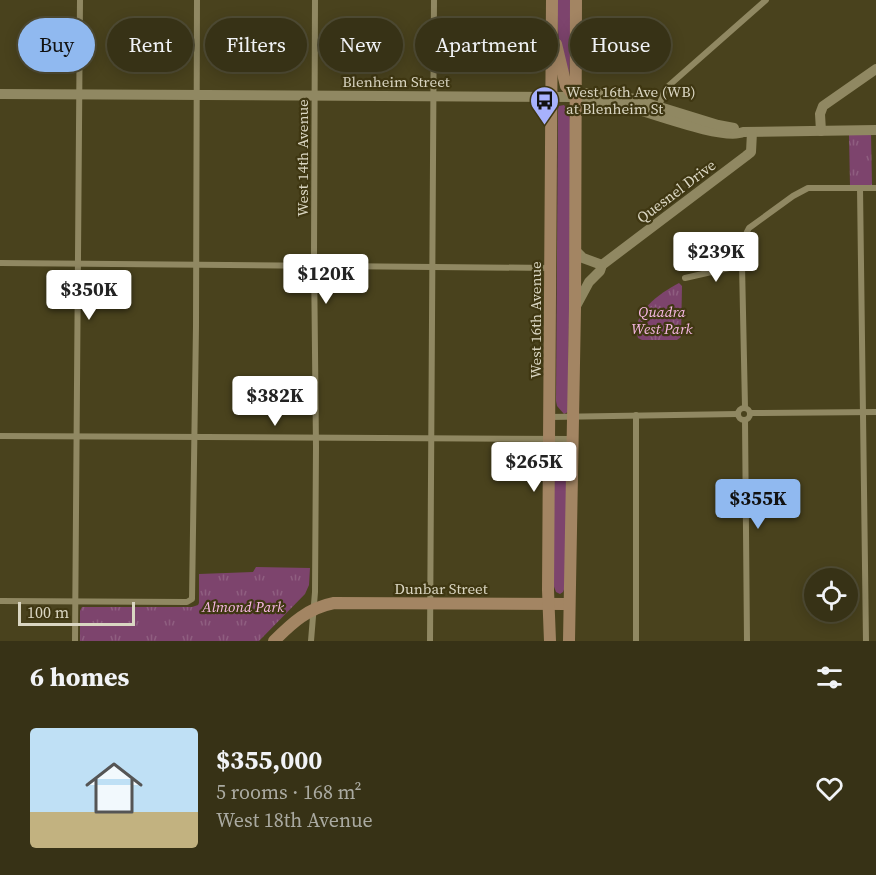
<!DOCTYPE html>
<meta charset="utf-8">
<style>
:root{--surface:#373216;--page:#423e23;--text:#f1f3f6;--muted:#aaaaa1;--line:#514d35;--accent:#90b9f0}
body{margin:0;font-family:"Source Serif 4",serif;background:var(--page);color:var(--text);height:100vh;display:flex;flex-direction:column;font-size:22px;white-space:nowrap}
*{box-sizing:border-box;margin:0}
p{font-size:20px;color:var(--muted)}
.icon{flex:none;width:33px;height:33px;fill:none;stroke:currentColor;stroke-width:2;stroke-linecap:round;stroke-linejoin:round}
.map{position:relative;height:641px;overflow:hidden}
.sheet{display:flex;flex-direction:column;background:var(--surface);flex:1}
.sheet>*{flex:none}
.guide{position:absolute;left:18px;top:18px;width:840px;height:54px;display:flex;gap:12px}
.tools{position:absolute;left:804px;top:568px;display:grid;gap:12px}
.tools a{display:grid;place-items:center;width:54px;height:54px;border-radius:50%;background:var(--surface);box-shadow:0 3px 15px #0003,0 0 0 2px var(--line);font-size:30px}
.scale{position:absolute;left:18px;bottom:15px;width:117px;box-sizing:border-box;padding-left:6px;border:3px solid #dad6c2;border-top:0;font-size:16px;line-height:21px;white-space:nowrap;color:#dad6c2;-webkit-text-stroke:4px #3f3712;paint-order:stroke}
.price{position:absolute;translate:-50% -51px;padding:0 14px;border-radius:6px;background:#fff;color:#222;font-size:20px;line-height:39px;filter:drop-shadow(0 2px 3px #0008)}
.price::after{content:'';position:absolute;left:50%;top:36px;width:18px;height:14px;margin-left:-9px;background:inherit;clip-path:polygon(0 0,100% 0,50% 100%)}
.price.selected{background:var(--accent);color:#111}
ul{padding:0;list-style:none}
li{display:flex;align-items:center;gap:18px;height:150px;padding:0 30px}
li+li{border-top:2px solid var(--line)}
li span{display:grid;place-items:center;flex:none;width:168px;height:120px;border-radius:6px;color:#555}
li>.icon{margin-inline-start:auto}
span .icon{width:72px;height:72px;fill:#fffc;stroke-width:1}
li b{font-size:26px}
h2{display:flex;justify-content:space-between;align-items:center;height:72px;padding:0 30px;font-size:26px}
.tag{padding:0 21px;border-radius:27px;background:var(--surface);box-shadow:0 3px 15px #0003,0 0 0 2px var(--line);font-size:21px;line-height:54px}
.tag.selected{background:var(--accent);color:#111}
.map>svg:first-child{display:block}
.grass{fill:#7d446d}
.park{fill:url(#park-tufts)}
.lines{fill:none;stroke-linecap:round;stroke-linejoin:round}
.minor{stroke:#908862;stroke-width:6}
.tertiary{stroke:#908862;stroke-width:10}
.secondary{stroke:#a38563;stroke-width:12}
.labels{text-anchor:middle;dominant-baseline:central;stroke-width:4.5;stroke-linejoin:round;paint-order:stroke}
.street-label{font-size:15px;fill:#dad6c2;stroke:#3f3712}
.poi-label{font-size:15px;fill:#dad6c2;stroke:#3f3712;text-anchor:start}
.park-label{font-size:15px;font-style:italic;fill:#f8b9e5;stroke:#3f3712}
</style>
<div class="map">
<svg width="876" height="641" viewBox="0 0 876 641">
<defs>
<pattern id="park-tufts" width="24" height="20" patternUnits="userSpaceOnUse" patternTransform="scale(1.5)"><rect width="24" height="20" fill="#7d446d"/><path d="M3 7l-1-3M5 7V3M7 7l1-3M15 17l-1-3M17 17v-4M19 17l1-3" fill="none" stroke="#8f5e80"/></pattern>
</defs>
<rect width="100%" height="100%" fill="#49421d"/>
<g class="grass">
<polygon points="556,0 572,0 569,82 559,44"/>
<polygon points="564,105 569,112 571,129 568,412 564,414 557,406 556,401 558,109 559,106"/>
<polygon points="560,443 563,445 568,466 567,582 563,592 560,594 556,592 553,584 554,458 557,445"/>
</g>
<g class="park">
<polygon points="871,134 872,185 850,186 849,135"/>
<path d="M679,283L682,286L681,337L677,340H642L638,338C630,313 660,293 679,283Z"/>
<polygon points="256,567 310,568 309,585 305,594 259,641 80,641 80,611 82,607 192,607 198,605 199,603 199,574 253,572"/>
</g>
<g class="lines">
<g class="minor">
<polyline points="658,109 665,89 766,0"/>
<polyline points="860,188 866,641"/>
<polyline points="0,263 550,268"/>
<polyline points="685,278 742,265"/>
<path d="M745,407L742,265C742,251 742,240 749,228L793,196L808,188H876"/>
<circle cx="744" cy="414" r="6"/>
<polyline points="751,413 876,412"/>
<polyline points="550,417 738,414"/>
<polyline points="745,420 747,641"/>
<polyline points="0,436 572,439"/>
<polyline points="0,601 187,602 192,599 196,326 197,0"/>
<polyline points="75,641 80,0"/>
<polyline points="311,641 315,592 316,447 314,257 315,0"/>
<polyline points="430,641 434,0"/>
<polyline points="636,641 636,415"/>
</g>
<g class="tertiary">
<path d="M0,94L575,97C589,103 609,102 625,106C649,112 724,141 743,132L876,130"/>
<polyline points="575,97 584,93 624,96 718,125 734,128"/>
<polyline points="821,131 820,114 823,106 876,69"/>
<polyline points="575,250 583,258 602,265"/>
<polyline points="575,308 589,282 600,271 602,265 746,156 751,152 752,132"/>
</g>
<g class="secondary">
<polyline points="556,44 566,86 575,97"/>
<path d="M274,641C292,623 308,608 334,603L569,604"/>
<polyline points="550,641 548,590 552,0"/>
<polyline points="569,641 575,308 576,0"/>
</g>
</g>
<defs>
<symbol id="bus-pin" viewBox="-11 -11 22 30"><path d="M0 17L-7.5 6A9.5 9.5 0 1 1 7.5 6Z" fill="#a7b1fc" stroke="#3f3712"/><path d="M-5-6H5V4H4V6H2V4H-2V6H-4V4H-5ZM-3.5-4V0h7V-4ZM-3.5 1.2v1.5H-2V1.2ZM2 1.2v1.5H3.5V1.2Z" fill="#111"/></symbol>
</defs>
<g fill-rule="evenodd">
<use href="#bus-pin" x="528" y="84" width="33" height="45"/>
</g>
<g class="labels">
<g class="street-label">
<text x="396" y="81">Blenheim Street</text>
<text transform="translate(302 158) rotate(-90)">West 14th Avenue</text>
<text transform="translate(676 191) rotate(-37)">Quesnel Drive</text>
<text transform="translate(535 320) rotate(-90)">West 16th Avenue</text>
<text x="441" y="588">Dunbar Street</text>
</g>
<g class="poi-label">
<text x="566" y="91">West 16th Ave (WB)<tspan x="566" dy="17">at Blenheim St</tspan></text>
</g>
<g class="park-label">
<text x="662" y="311">Quadra<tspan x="662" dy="17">West Park</tspan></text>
<text x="243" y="606">Almond Park</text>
</g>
</g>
</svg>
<div class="tools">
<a><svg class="icon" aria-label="locate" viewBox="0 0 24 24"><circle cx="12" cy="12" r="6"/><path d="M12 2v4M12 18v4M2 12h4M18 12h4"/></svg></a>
</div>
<div class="scale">100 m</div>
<b class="price" style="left:716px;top:283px">$239K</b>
<b class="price" style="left:326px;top:305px">$120K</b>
<b class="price" style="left:89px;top:321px">$350K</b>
<b class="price" style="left:275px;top:427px">$382K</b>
<b class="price" style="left:534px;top:493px">$265K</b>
<b class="price selected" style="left:758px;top:530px">$355K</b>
<div class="guide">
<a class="tag selected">Buy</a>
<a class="tag">Rent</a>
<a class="tag">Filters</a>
<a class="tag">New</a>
<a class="tag">Apartment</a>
<a class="tag">House</a>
</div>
</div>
<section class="sheet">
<h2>6 homes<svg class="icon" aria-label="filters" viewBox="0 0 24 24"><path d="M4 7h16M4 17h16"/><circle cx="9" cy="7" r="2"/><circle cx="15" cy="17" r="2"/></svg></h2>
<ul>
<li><span style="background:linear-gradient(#bfe0f5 70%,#c2b280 0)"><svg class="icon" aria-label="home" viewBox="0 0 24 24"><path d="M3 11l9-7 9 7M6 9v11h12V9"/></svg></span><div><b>$355,000</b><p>5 rooms · 168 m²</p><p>West 18th Avenue</p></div><svg class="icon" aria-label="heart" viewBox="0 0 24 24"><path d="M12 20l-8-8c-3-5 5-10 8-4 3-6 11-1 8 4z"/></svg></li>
</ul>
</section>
